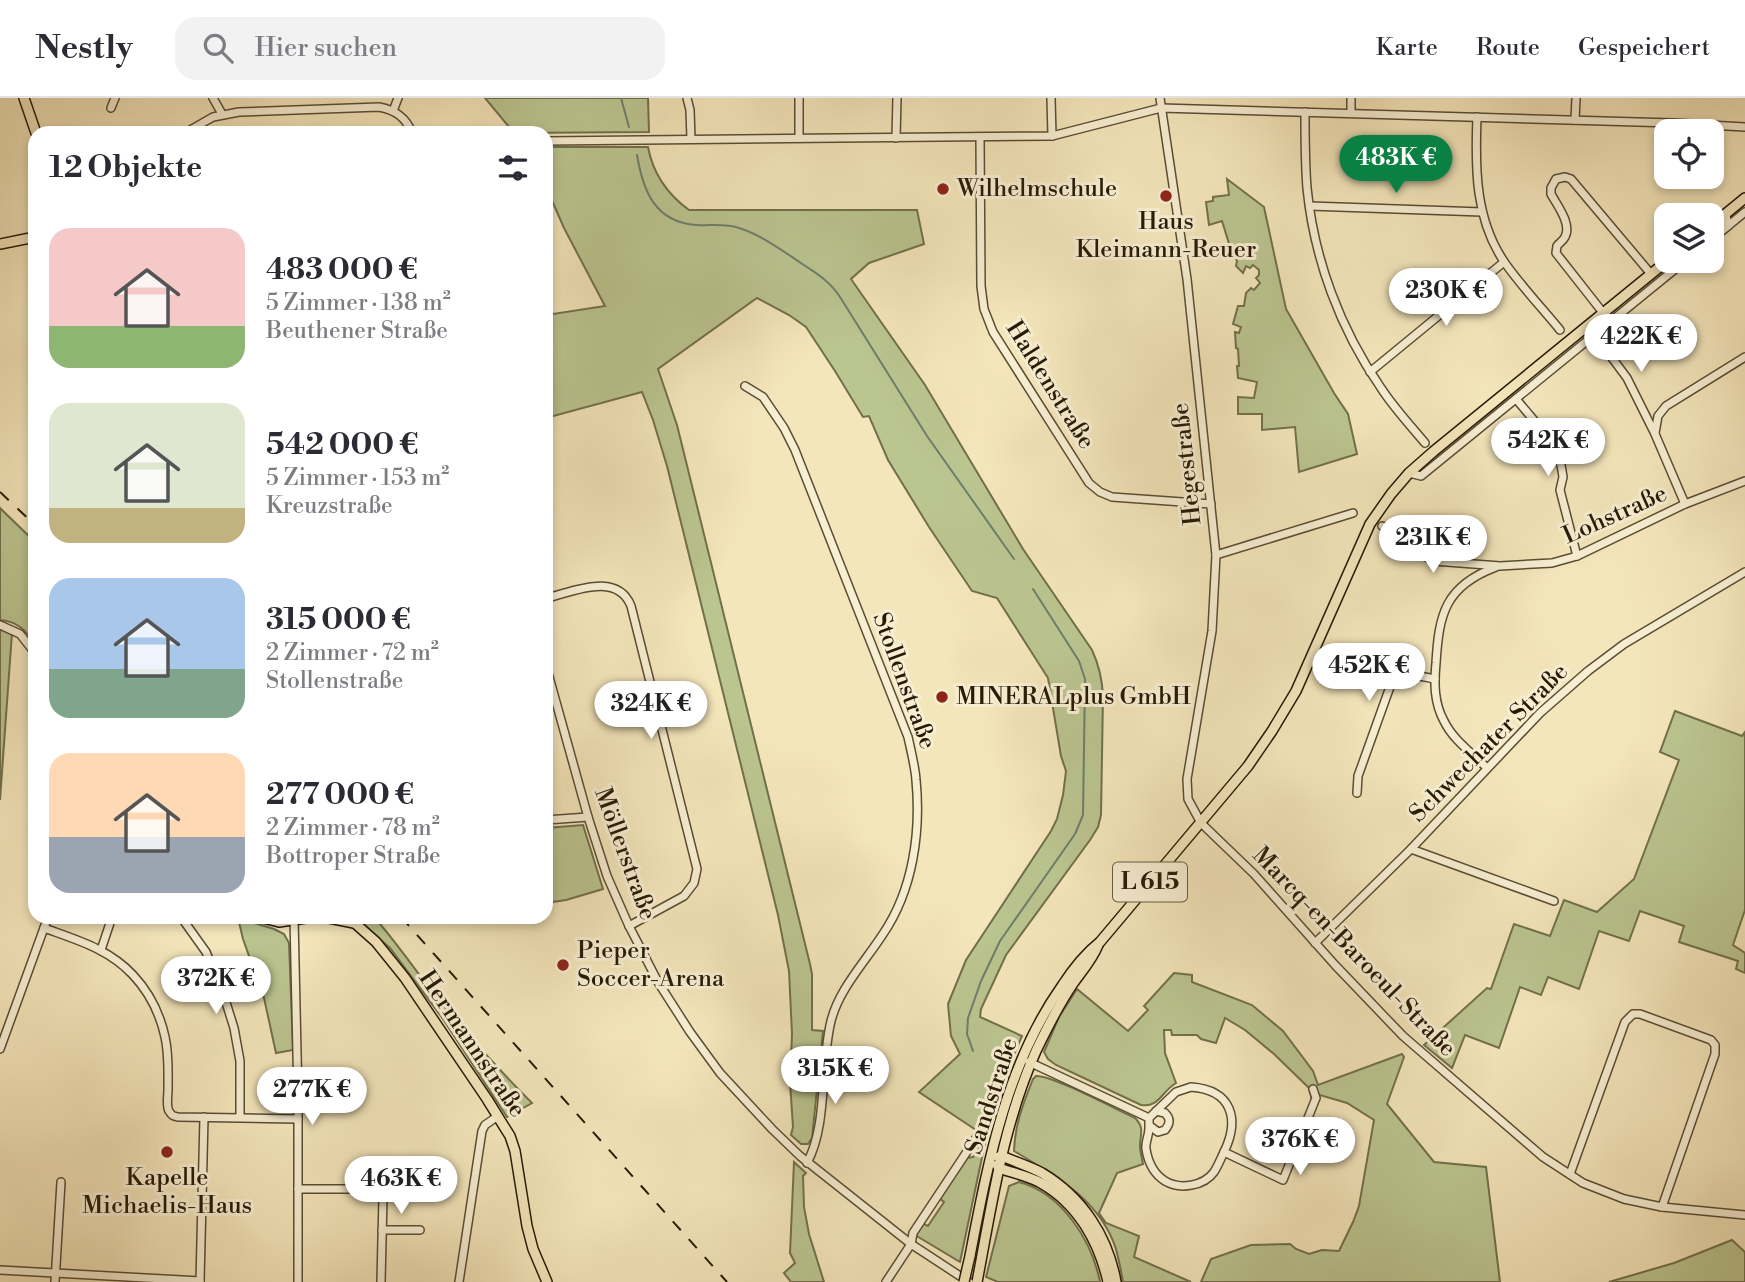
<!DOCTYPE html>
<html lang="de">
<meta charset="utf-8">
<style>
:root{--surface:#fff;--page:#f2f2f3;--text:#2b2b33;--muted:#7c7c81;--line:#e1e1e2;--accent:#0b8043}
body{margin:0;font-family:"Libre Bodoni",serif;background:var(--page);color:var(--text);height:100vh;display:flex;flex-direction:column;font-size:26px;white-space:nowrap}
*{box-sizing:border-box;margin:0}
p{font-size:23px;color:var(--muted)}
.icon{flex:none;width:38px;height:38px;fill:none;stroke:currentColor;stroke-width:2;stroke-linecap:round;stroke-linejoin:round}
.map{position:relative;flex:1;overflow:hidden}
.panel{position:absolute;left:28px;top:28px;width:525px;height:798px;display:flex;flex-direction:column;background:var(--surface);border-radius:21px;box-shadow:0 4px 10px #0003}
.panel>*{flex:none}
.controls{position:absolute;left:1654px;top:21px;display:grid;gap:14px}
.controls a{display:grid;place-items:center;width:70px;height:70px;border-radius:14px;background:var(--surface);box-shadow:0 4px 10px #0003;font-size:35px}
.price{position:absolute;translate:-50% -60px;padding:0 16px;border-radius:24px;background:#fff;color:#222;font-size:23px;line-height:46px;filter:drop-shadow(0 2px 4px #0008)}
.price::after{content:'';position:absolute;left:50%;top:42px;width:21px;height:16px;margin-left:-10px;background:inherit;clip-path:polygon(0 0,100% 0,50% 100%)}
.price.on{background:var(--accent);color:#fff}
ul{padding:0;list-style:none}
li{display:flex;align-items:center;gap:21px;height:175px;padding:0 21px}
li span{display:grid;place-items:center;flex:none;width:196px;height:140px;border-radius:21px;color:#555}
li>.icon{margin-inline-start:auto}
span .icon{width:84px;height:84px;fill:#fffc;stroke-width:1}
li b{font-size:30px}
h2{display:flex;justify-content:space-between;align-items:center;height:84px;padding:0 21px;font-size:30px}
header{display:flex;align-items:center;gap:42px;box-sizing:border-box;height:98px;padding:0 35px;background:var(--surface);border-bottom:2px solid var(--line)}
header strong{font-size:33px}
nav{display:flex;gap:38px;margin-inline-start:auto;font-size:24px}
.search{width:490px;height:63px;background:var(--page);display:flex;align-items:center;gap:18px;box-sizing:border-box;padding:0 24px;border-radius:21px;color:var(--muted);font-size:26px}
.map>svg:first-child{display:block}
.green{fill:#bbc590;stroke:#71704c;stroke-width:2}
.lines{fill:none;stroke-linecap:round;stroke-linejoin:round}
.stream{stroke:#6d7e6c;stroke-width:2}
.minor-casing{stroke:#5a4d34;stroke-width:10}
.major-casing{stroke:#271a07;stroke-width:12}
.minor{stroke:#f8efd3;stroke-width:7}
.major{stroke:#f4e6bb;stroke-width:9}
.rail{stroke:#271a07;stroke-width:2;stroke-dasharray:12 12;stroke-linecap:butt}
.major-bridge-casing{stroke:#271a07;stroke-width:12;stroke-linecap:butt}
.major-bridge{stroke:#f4e6bb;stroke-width:9}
.poi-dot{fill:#8f2418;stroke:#f8efd3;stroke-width:2.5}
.labels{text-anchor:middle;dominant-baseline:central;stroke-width:6;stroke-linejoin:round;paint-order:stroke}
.shield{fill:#f8efd3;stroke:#665a44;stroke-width:2}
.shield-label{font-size:23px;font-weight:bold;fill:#271a07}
.poi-label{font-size:24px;fill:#271a07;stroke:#f8efd3;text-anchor:start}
.street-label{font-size:24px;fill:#271a07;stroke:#f8efd3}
</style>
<header>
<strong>Nestly</strong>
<div class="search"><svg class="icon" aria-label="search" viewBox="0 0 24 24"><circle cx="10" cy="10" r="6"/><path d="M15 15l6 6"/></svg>Hier suchen</div>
<nav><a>Karte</a><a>Route</a><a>Gespeichert</a></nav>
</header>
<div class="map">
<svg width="1745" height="1184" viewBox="0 0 1745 1184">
<rect width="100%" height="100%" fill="#f4e6bb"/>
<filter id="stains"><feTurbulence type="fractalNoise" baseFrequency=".00286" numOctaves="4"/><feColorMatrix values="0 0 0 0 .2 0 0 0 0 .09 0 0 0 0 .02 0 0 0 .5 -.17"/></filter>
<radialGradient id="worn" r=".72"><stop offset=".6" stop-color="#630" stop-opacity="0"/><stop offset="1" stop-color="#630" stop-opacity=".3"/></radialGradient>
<g class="green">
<polygon points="485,0 648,0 649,34 514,35"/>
<path d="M546,49H648C653,76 667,96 689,112H917L924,146L869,165L851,181L925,287L1023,451L1092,552C1099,567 1102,580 1103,597L1101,717L1098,729L1090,742L1006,857L981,911L980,919L1022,938L1011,963L989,1026L960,1164L915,1137L922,1125L928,1128L944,1104L939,1100L967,1060L973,1059L980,1048L979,1042L982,1036L919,994L960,956L951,938L948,906L966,862L1051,733L1057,721L1063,697L1066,673L1061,658L1048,580L997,500L972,493L929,429L888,362L869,318L863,319L835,273L806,229L789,217L757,200L658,271L677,327L810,866L812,876V932L823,933L812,1040L808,1046H801L791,1037L793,1029L790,984L792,936L789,873L778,817L667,368L653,322L642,294L546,320V217L605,208L564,130L546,89Z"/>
<polygon points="1227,81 1264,109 1286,211 1334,295 1348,316 1357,356 1299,374 1295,329 1262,332 1262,316 1238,316 1238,299 1254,300 1257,284 1238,280 1237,268 1239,268 1238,251 1236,250 1235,234 1239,235 1241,229 1233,226 1238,208 1244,208 1246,195 1251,190 1254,192 1260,185 1256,180 1259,177 1259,172 1253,167 1250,170 1246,168 1243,175 1236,168 1237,163 1230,149 1222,123 1209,127 1206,104 1213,103 1213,99 1229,97"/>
<path d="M0,410L35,444V545C25,532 17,523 0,522Z"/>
<polygon points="0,530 12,535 0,702"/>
<polygon points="1675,613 1742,638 1745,634 1745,812 1733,847 1745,855 1745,875 1736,871 1738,863 1679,844 1684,828 1640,813 1629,843 1599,833 1579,891 1548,879 1541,897 1520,889 1499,950 1465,937 1452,970 1424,947 1487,890 1491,891 1514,826 1550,838 1564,802 1597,814 1634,781 1679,662 1660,654"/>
<polygon points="583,727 603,791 566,802 546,805 546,730"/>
<path d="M355,819H374C391,838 406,859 421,879C455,923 493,966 532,1005L507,1019L443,921L390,850Z"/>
<polygon points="238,820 274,831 284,836 289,845 293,952 276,955 264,900 243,841"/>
<path d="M1174,875L1192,877V884L1252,907L1283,933L1313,973L1318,987L1402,956L1404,959L1387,1006L1434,1064L1486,1069L1500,1184H1201L1211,1161L1251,1147L1290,1146L1296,1151L1309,1156L1322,1152L1339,1153L1353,1124L1359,1108L1374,1022L1347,1005L1320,997L1312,1002L1309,990L1274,956L1245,932L1225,920L1216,945L1201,941L1197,937H1172L1171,932H1164L1165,955L1176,985C1161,994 1159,1010 1141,1007L1056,967L1048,961L1044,954L1059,919L1077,891L1128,933L1148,912L1144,908Z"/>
<path d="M1036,978C1052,977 1117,1012 1135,1020C1145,1030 1140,1036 1140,1048C1140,1054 1142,1060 1143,1066L1117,1075L1099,1115L1106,1125L1139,1138L1134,1159L1191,1184H1123C1121,1173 1119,1162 1116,1151C1100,1102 1056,1078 1014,1053C1015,1026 1023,1006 1033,981Z"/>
<polygon points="794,1064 806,1075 803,1078 804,1109 809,1136 824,1184 791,1184 784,1175 795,1165 790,1155"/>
<path d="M1019,1084C1062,1095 1092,1143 1100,1184H998L986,1179L1009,1088Z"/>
<polygon points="1732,1142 1745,1154 1745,1184 1609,1184 1674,1165"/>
</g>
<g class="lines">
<g class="stream">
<polyline points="621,0 629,29"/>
<path d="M637,57C643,93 655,124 696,127C711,128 725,125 739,130C762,137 784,154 804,167C811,172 820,177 826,183C831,187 836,193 840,199L927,338L1014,461"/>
<polyline points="973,953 967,936 968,920 981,883 1000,843 1075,736 1083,717 1085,581 1079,563 1033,491"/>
</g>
<defs>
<g id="minor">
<polyline points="213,0 222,16"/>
<polyline points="687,0 690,12 691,41"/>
<polyline points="799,0 799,40"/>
<polyline points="1051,0 1052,38"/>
<polyline points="1160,0 1187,181 1216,457 1212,533 1187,681 1188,701 1201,725 1254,776 1335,867 1403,938 1543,1059 1583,1085 1624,1101 1662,1109 1745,1117"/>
<polyline points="111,10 115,0"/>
<polyline points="393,13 398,0"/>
<path d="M1305,14C1305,39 1305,65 1307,90C1314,161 1340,231 1381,290C1394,310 1410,327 1425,345"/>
<polyline points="1351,15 1351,0"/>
<path d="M1477,19C1475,70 1475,122 1505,165C1522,189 1542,210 1560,232"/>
<polyline points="1575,22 1576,0"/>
<path d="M185,35L213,19L239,14L379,9C395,12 406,19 412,35"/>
<polyline points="980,39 981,188 984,211 993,234 1089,385 1100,394 1112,399 1211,406"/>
<polyline points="896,40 897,0"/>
<polyline points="546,43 1052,38 1161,10 1673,25 1745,29"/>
<polyline points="1310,108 1482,114"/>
<polyline points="1728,128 1745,114"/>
<polyline points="1712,141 1728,128 1726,116"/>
<path d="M1604,216L1556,155L1557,148C1559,145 1563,143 1565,139C1572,126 1557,107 1551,96V90L1556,81L1565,79L1571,81L1651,176"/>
<polyline points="1595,237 1627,280 1655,336 1685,406"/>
<polyline points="1370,274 1504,164"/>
<path d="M745,288L763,299L784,330L795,352L908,639C911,653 915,668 916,682C921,734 913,792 883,836C865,864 839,891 831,923C820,967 828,1027 807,1065"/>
<polyline points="1516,301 1548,339 1561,367 1563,379 1560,392 1577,458"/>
<polyline points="1655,335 1658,318 1666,308 1745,259"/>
<polyline points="1409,375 1421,378 1685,163"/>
<polyline points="1382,428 1389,430 1421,456 1434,463 1500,468 1552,465 1577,458 1685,406 1745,383"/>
<polyline points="1216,457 1353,415"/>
<path d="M546,500C573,494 617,473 631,508L697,771L694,785L684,798L629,828"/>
<polyline points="0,527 20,536 35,555"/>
<polyline points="546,568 588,719 607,778 629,828 658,884 690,934 720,975 772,1031 800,1058 911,1146 969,1184"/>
<path d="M1487,670C1473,656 1453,642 1444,623C1434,605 1434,585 1436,565C1439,516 1445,488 1496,469"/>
<path d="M1357,695L1358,678L1391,586C1404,572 1418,578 1435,581"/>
<polyline points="546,722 588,719"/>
<polyline points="1411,751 1554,803"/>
<polyline points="181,819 206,854 224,898 234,930 240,963 240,1019"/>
<polyline points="294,820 298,1000 298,1184"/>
<path d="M44,830C77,842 109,851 133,877C149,894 160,916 165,939C169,956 168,974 168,992C168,998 166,1008 169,1013C172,1018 173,1018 178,1019L298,1021"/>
<polyline points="1315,845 1411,751 1540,615 1588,573 1624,546 1745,474"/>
<polyline points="101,852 112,819"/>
<polyline points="0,951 48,819"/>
<polyline points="1029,964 1149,1020"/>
<path d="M1191,989C1232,992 1240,1021 1224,1054C1221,1060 1218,1068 1214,1074C1204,1088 1180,1092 1165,1083C1154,1076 1148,1064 1146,1051C1145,1044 1149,1038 1149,1030C1149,1027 1149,1023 1149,1020L1176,994Z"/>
<path d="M1150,1028L1158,1034L1165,1032C1170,1026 1171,1021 1165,1015L1156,1013"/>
<polyline points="1224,1054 1283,1082 1316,1000 1313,991"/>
<polyline points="1570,1076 1625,924 1633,916 1640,916 1711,942 1715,947 1715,956 1662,1109"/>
<polyline points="298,1091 376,1091 383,1099 381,1184"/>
<polyline points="382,1132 420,1132"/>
<polyline points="0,1172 200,1183"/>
<polyline points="55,1184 61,1084"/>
<polyline points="200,1184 204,1019"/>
<polyline points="459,1184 482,1033 485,1027 498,1018"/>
<polyline points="886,1184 911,1146 913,1135 978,1037"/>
</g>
<g id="major">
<polyline points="24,0 36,35"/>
<polyline points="1712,127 1745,100"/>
<polyline points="0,146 35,139"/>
<polyline points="259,819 279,824 306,820 329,820 354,825"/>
<polyline points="348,819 376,844 405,880 487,1001 510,1038 515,1053 527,1128 533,1151 547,1184"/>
<path d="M998,1059L1002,1058C1015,1064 1029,1068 1042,1075C1082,1099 1108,1138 1116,1184"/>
<path d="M997,1067L999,1070C1013,1075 1028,1078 1041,1085C1078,1106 1099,1144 1108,1184"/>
<path d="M970,1158C988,1065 1006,967 1062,888C1073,871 1085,856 1100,844L1248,668L1272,633L1296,593L1370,426L1391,396L1409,375L1434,353L1667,163"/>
<path d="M977,1184C992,1106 1003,1026 1036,953C1047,930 1058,908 1072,887C1081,874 1092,862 1098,847"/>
</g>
</defs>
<use href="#minor" class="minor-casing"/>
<use href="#major" class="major-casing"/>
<use href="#minor" class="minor"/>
<use href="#major" class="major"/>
<g class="rail">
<polyline points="0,394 35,427"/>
<polyline points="401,819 727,1184"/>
</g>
<defs>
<polyline id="major-bridge" points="964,1184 970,1158"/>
</defs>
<use href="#major-bridge" class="major-bridge-casing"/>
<use href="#major-bridge" class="major-bridge"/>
</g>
<g class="poi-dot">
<circle cx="943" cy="91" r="7"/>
<circle cx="1166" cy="98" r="7"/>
<circle cx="942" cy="599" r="7"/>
<circle cx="563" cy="867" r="7"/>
<circle cx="167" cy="1054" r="7"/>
</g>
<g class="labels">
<rect class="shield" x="1113" y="764.5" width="74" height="39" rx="5"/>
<g class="shield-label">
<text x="1150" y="784">L 615</text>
</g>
<g class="poi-label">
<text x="957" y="91">Wilhelmschule</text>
<text x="1166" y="124" text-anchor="middle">Haus<tspan x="1166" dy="28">Kleimann-Reuer</tspan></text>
<text x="956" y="599">MINERALplus GmbH</text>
<text x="577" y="853">Pieper<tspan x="577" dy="28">Soccer-Arena</tspan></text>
<text x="167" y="1080" text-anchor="middle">Kapelle<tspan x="167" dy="28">Michaelis-Haus</tspan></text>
</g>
<g class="street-label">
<text transform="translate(1050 287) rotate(58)">Haldenstraße</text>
<text transform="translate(1187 366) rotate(-96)">Hegestraße</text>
<text transform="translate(1615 417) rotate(-24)">Lohstraße</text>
<text transform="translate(904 583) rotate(70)">Stollenstraße</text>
<text transform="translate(1489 645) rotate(-45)">Schwechater Straße</text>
<text transform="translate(625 756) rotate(70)">Möllerstraße</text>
<text transform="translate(1354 854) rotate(46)">Marcq-en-Baroeul-Straße</text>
<text transform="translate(472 946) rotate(56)">Hermannstraße</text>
<text transform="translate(992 998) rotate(-72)">Sandstraße</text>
</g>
</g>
<rect width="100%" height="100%" filter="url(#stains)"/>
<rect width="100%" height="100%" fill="url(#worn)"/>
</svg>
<div class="controls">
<a><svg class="icon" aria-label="locate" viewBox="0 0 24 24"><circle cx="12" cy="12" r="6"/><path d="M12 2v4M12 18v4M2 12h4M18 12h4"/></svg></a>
<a><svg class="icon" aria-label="layers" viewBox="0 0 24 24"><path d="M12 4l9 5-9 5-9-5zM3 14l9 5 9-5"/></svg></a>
</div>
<b class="price on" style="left:1396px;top:97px">483K €</b>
<b class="price" style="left:1446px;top:230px">230K €</b>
<b class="price" style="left:1641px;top:276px">422K €</b>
<b class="price" style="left:1548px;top:380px">542K €</b>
<b class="price" style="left:1433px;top:477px">231K €</b>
<b class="price" style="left:1369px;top:605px">452K €</b>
<b class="price" style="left:651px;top:643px">324K €</b>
<b class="price" style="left:216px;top:918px">372K €</b>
<b class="price" style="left:835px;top:1008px">315K €</b>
<b class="price" style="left:312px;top:1029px">277K €</b>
<b class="price" style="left:1300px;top:1079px">376K €</b>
<b class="price" style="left:401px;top:1118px">463K €</b>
<section class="panel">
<h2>12 Objekte<svg class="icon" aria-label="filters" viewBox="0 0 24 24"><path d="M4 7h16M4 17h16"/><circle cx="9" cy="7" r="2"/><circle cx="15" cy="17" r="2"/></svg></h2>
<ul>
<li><span style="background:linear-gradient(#f6c9c9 70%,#8fb573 0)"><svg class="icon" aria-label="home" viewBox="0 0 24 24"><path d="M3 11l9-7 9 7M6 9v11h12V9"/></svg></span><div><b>483 000 €</b><p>5 Zimmer · 138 m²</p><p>Beuthener Straße</p></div></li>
<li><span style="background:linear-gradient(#dfe7d0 75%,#c2b280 0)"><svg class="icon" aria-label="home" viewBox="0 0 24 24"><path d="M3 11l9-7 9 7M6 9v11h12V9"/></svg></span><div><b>542 000 €</b><p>5 Zimmer · 153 m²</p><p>Kreuzstraße</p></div></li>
<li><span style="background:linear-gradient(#a9c7e8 65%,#7fa58c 0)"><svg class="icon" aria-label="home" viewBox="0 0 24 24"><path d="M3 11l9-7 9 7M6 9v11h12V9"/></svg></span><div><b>315 000 €</b><p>2 Zimmer · 72 m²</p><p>Stollenstraße</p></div></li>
<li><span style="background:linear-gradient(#ffd9b3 60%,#9aa5b1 0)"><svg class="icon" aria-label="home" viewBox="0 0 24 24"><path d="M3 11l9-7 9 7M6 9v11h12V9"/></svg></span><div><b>277 000 €</b><p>2 Zimmer · 78 m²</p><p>Bottroper Straße</p></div></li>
</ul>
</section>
</div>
